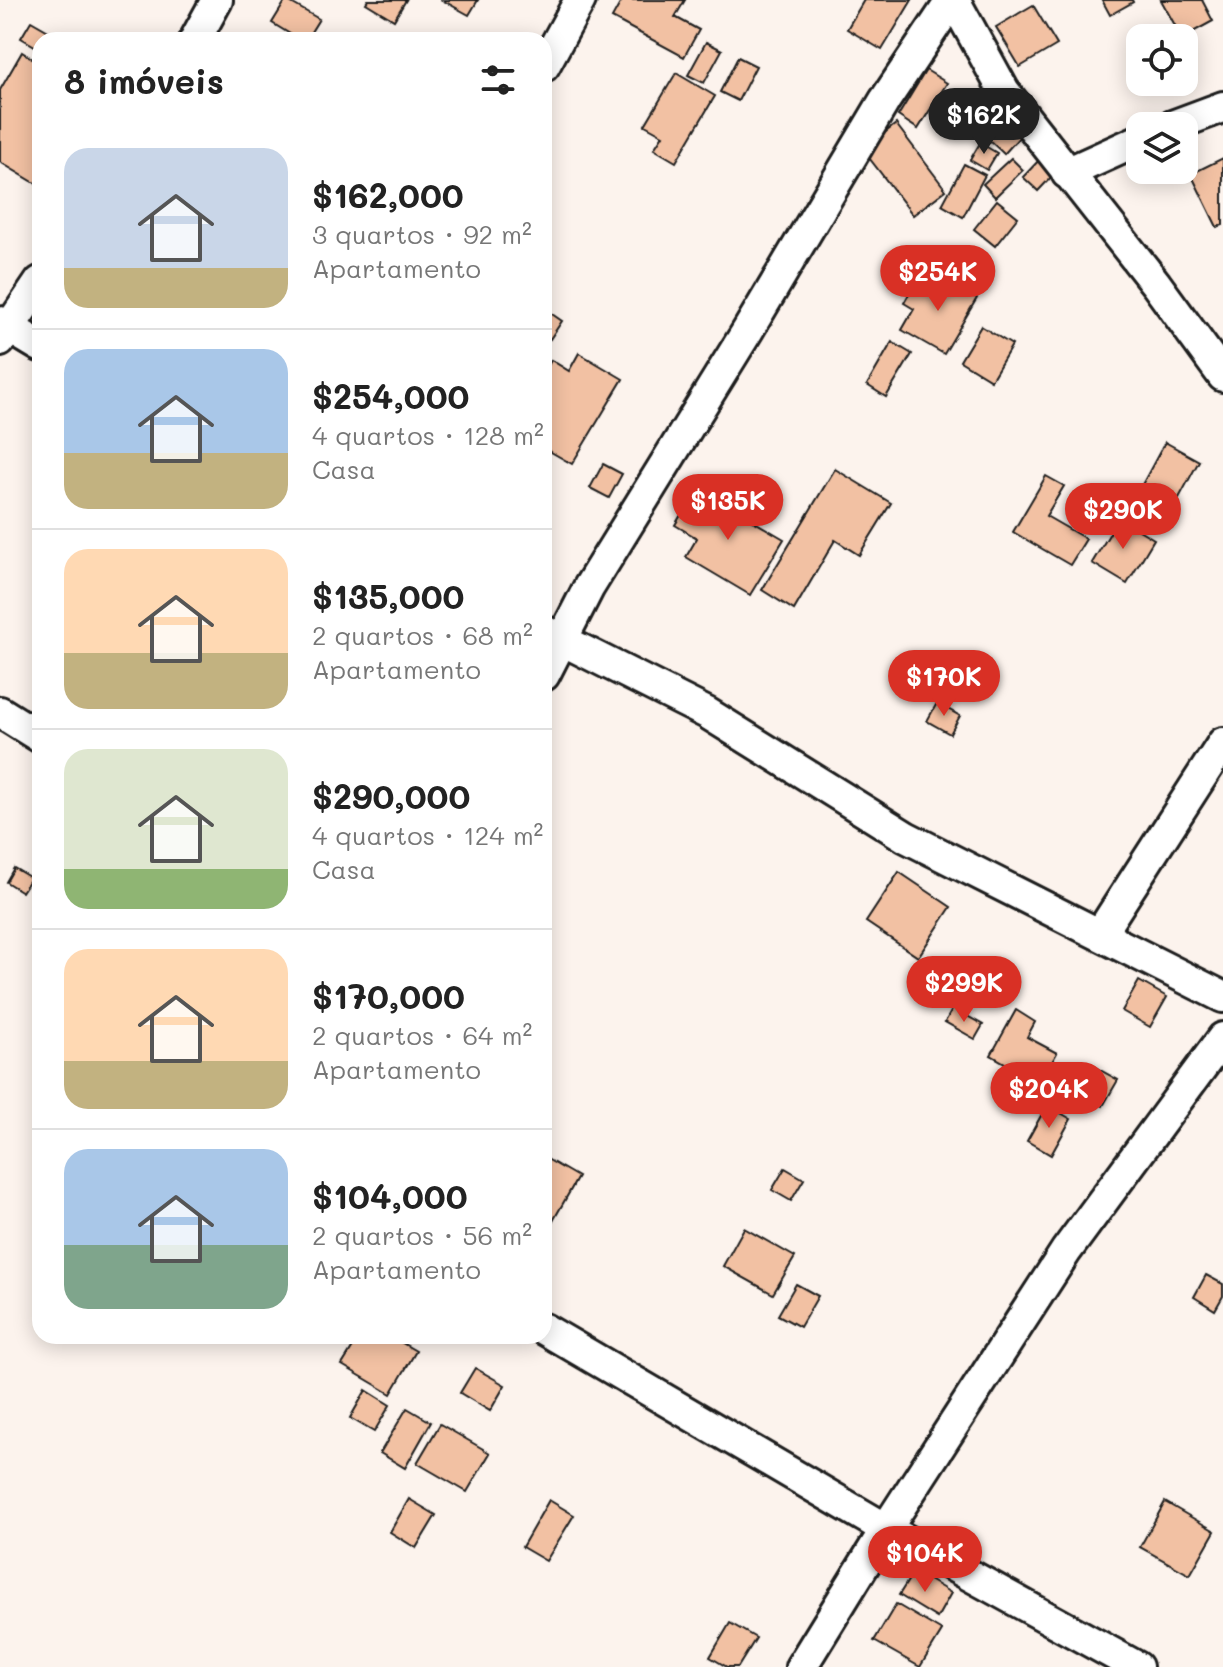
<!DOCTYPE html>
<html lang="pt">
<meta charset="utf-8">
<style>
:root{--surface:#fff;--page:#f2f2f2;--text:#222;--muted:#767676;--line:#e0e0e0;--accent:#d93025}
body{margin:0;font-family:Mali,sans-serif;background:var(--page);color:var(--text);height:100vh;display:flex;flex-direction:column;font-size:30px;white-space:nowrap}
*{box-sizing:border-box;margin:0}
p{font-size:26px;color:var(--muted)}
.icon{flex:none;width:44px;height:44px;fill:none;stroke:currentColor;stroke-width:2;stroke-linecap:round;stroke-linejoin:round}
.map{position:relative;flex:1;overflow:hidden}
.drawer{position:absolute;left:32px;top:32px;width:520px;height:1312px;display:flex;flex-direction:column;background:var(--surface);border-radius:24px;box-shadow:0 4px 20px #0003}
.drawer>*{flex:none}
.fabs{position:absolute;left:1126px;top:24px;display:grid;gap:16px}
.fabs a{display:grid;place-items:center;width:72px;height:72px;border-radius:16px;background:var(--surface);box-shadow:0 4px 20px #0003;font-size:40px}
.price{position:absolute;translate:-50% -68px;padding:0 18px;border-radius:28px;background:var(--accent);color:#fff;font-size:26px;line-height:52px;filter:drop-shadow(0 2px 4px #0008)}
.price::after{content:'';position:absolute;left:50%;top:48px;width:24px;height:18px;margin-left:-12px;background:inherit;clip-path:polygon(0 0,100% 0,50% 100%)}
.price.current{background:#222;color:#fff}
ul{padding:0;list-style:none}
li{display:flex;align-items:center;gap:24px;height:200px;padding:0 32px}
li+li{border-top:2px solid var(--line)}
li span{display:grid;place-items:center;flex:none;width:224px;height:160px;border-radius:24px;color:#555}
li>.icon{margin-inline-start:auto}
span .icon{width:96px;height:96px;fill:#fffc;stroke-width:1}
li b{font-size:34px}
h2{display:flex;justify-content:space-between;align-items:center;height:96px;padding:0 32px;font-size:34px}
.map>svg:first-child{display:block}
.building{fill:#f2c1a3;stroke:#1c1c1c;stroke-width:2}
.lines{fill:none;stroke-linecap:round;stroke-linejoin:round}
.minor-casing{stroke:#1c1c1c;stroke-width:36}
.minor{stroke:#fff;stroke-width:30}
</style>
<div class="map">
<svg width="1223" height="1667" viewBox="0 0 1223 1667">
<rect width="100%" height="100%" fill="#fcf3ed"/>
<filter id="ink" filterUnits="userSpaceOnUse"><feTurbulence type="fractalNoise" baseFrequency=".0125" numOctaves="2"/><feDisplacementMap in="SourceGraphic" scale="16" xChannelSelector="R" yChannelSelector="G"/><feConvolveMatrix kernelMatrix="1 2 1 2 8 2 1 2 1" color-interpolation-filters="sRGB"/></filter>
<g filter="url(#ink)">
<g class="building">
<polygon points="286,0 319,19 306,40 300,40 272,23"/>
<polygon points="368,0 406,0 394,20 366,3"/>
<polygon points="442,0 478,0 469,15"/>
<polygon points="622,0 685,0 675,17 699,30 684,57 612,18"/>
<polygon points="864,0 912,0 882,50 847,29"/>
<polygon points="1102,0 1132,0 1133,2 1110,15"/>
<polygon points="1161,0 1202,0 1213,21 1182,38"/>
<polygon points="1033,5 1057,45 1020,67 996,27"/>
<polygon points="31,21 64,40 40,40 40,49 21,38"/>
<polygon points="706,42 722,50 704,83 688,75"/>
<polygon points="22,52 40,63 40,186 0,162 0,90"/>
<polygon points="738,57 756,66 738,101 720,92"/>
<polygon points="926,70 947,83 918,129 898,116"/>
<polygon points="676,73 715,96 676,162 654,149 663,135 645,125"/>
<polygon points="1006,119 1022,134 1004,154 988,139"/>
<polygon points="896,124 946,190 913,215 863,150"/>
<polygon points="980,143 997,153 987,170 970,160"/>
<polygon points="1042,157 1057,171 1038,191 1023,177"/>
<polygon points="1011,158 1023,170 995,197 983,184"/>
<polygon points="1223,158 1223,225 1217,227 1191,174"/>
<polygon points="964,164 985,175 963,217 942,205"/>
<polygon points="997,200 1018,217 995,246 974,229"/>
<polygon points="936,274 977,298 944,354 902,330 914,309 904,303 914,285 926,292"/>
<polygon points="549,312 562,321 550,339 544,335 544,319"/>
<polygon points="981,326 1012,345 991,380 960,361"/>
<polygon points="892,342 912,354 886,397 867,385"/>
<polygon points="579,353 623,379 572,464 544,448 544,373 551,360 569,371"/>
<polygon points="1165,442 1199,461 1172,511 1138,492"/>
<polygon points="603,464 622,474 609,498 590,488"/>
<polygon points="835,469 891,503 859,555 835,540 794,610 762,590"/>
<polygon points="1046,476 1064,486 1046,516 1086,539 1070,565 1013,532"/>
<polygon points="697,488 784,539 750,595 686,557 697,538 675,525"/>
<polygon points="1119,518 1154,539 1127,584 1092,563"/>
<polygon points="937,703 960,716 950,734 927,721"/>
<polygon points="14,868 31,878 22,892 6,882"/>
<polygon points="899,872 951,907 918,957 866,922"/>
<polygon points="1139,981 1167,997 1150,1027 1122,1011"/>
<polygon points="953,1008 983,1025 975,1039 945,1022"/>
<polygon points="1016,1010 1035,1022 1027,1037 1057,1053 1040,1083 991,1055"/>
<polygon points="1091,1065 1118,1080 1103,1106 1076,1091"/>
<polygon points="1047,1105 1071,1119 1051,1155 1027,1141"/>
<polygon points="547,1159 578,1177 545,1235 544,1163"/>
<polygon points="785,1168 804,1179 791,1201 772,1190"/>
<polygon points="744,1228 795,1257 773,1294 723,1266"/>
<polygon points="1206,1275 1223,1284 1223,1296 1215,1310 1194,1297"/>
<polygon points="796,1284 818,1296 800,1327 778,1315"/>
<polygon points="360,1336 390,1336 416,1351 391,1394 342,1365"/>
<polygon points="475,1368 505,1385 490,1411 460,1393"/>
<polygon points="366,1390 390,1405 374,1432 350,1418"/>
<polygon points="407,1408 431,1422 405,1468 380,1453"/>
<polygon points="440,1424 490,1453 467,1492 417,1463"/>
<polygon points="409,1499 436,1515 416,1548 390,1532"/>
<polygon points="549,1500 574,1515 546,1561 522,1547"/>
<polygon points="1165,1502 1215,1531 1190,1575 1140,1547"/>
<polygon points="914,1571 951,1593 937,1618 899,1595"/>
<polygon points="896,1604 942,1631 920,1667 874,1641"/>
<polygon points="730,1623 756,1638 738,1667 727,1667 710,1657"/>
</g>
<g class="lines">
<defs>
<g id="minor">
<polyline points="954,0 1004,91 1156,284 1223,376"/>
<polyline points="195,40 217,0"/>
<polyline points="544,66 580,0"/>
<polyline points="1172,126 1223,107"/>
<polyline points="1067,173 1140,140"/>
<polyline points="0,322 40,346"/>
<polyline points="0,341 40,282"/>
<polyline points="544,631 707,713 906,837 1223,997"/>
<polyline points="544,675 589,587 748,330 885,100 952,0"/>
<polyline points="0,712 40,737"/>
<polyline points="1100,934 1223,743"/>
<polyline points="544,1329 886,1529 1137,1667"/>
<polyline points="801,1667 886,1529 1066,1251 1223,1038"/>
</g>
</defs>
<use href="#minor" class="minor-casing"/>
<use href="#minor" class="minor"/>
</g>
</g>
</svg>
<div class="fabs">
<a><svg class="icon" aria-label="locate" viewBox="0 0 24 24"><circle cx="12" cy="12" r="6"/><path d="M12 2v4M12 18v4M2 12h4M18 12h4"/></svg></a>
<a><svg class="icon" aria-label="layers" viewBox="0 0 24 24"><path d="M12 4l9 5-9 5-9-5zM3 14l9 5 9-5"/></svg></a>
</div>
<b class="price current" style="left:984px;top:156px">$162K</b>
<b class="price" style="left:938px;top:313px">$254K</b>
<b class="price" style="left:728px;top:542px">$135K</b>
<b class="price" style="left:1123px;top:551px">$290K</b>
<b class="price" style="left:944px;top:718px">$170K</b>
<b class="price" style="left:964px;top:1024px">$299K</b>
<b class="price" style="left:1049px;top:1130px">$204K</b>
<b class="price" style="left:925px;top:1594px">$104K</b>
<section class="drawer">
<h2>8 imóveis<svg class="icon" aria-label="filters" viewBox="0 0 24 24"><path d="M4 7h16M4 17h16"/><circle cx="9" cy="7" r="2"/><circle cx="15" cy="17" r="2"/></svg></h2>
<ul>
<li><span style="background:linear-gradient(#c9d6e8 75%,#c2b280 0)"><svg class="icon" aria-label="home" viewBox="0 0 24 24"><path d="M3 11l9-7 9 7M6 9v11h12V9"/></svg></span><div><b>$162,000</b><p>3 quartos · 92 m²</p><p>Apartamento</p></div></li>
<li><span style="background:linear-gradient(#a9c7e8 65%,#c2b280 0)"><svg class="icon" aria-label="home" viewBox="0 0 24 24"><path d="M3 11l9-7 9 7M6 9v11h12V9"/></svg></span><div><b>$254,000</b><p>4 quartos · 128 m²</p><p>Casa</p></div></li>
<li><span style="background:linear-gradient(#ffd9b3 65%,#c2b280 0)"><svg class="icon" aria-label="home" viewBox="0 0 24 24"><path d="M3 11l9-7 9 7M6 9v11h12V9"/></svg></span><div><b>$135,000</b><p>2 quartos · 68 m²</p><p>Apartamento</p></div></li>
<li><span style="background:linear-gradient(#dfe7d0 75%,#8fb573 0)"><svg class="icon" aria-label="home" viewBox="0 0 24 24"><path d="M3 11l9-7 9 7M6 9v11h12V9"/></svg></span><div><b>$290,000</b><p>4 quartos · 124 m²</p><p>Casa</p></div></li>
<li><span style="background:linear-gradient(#ffd9b3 70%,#c2b280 0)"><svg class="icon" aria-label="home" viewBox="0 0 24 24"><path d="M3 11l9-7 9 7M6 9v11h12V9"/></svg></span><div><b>$170,000</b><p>2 quartos · 64 m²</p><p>Apartamento</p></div></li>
<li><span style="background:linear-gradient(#a9c7e8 60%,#7fa58c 0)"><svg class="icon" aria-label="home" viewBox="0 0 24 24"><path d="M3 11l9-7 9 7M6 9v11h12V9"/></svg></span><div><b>$104,000</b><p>2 quartos · 56 m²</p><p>Apartamento</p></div></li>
</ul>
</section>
</div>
